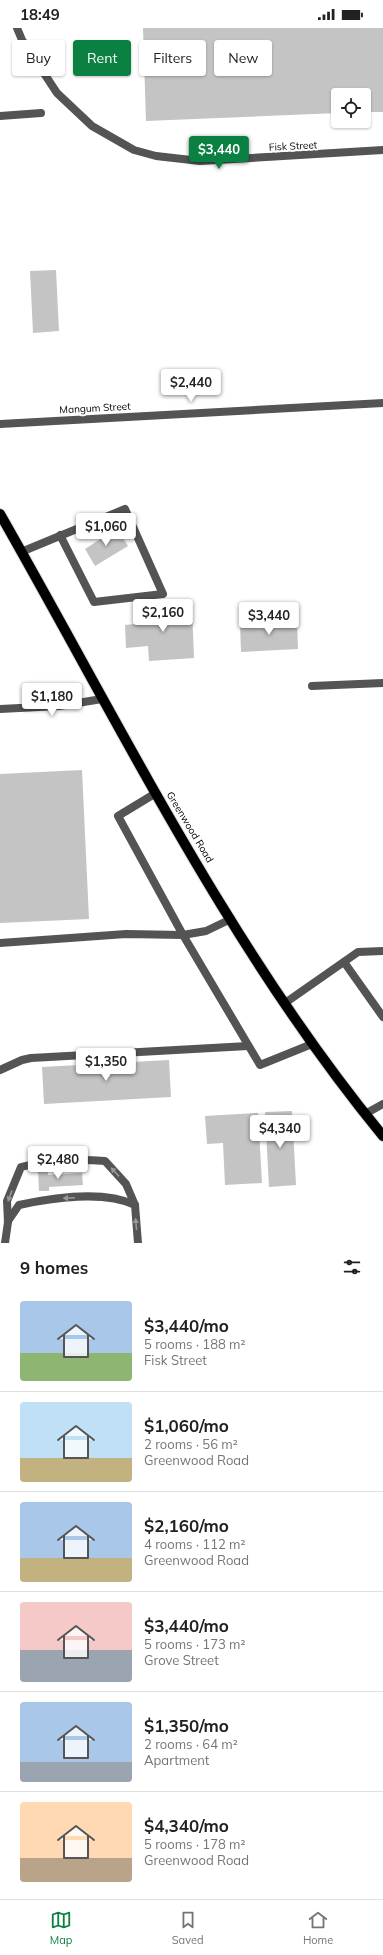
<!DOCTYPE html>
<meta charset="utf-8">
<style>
:root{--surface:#fff;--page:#f2f2f2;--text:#202124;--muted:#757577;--line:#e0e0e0;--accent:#0b8043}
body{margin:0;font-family:Mulish,sans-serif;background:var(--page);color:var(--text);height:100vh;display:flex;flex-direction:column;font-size:15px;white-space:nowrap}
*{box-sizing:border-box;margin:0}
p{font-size:13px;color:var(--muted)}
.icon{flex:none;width:22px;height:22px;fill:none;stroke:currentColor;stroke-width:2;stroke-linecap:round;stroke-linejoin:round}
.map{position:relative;height:1215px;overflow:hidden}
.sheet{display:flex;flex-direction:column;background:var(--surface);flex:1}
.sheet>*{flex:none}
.hud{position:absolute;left:12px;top:12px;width:359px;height:36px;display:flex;gap:8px}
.buttons{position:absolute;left:331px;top:60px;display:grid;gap:8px}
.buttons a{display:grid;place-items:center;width:40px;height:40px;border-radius:4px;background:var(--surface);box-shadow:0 1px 3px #0004;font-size:20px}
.price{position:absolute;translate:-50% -34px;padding:0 9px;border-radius:4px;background:#fff;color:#222;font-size:13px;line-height:26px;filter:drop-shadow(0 1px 2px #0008)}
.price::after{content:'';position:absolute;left:50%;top:24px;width:12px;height:9px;margin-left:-6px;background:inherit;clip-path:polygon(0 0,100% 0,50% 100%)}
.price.on{background:var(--accent);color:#fff}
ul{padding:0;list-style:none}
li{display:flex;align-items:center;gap:12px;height:100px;padding:0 20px}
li+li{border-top:1px solid var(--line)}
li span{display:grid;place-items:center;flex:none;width:112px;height:80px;border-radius:4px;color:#555}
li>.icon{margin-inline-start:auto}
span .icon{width:48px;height:48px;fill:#fffc;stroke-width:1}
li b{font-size:17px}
h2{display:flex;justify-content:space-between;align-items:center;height:48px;padding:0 20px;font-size:17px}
.pill{padding:0 14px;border-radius:4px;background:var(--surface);box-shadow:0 1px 3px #0004;font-size:14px;line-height:36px}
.pill.on{background:var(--accent);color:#fff}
.status{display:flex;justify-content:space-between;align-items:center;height:28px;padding:0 20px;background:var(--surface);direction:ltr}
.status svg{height:11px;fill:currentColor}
.menu{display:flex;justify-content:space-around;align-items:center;height:56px;border-top:1px solid var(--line);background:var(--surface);font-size:11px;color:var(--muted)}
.menu a{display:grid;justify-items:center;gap:2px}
.menu .on{color:var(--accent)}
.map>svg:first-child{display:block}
.building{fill:#c4c4c4}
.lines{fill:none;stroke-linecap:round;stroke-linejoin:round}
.primary-casing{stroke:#dbdbdb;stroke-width:12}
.lane{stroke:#545454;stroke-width:8}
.street{stroke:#545454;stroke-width:8}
.primary{stroke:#000;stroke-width:10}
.oneway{fill:#989898}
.labels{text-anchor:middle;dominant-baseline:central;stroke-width:4;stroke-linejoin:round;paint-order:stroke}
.street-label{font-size:10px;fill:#000;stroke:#fff}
</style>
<div class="status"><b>18:49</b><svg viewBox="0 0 49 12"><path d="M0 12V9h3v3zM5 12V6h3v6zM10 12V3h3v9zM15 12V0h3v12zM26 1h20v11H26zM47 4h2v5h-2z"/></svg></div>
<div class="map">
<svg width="383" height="1215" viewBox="0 0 383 1215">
<rect width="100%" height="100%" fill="#fff"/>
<g class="building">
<polygon points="143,0 383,0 383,84 364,84 364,67 338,67 338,85 146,93"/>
<polygon points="56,242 59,303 33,305 30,243"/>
<polygon points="117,500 128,518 95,538 85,521"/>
<polygon points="192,579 194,630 149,633 148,618 126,620 125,597 135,596 134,582"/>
<polygon points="297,592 298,621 241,624 240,595"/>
<polygon points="82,742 89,891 0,895 0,746"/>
<polygon points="169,1032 171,1069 44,1076 42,1039"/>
<polygon points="292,1083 296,1157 269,1159 265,1084"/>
<polygon points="258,1085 262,1155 225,1157 223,1115 207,1116 205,1088"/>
<polygon points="48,1143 48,1147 82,1145 83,1157 49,1159 49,1163 39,1163 38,1144"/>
</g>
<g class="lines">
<defs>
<path id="primary" d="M0,486C120,696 229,921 383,1108"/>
</defs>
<use href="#primary" class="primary-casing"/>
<g class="lane">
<polyline points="21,524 125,481 163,566 94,574 60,507"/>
<polyline points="156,765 118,788 183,907 260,1037 312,1016"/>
<polyline points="0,915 126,906 183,907 206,903 231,891"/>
<polyline points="344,934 383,989"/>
<polyline points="285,975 358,924 383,923"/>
<polyline points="0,1042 22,1032 31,1030 248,1018"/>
<polyline points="365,1086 383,1076"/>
<path d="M8,1193L19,1177C51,1170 104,1162 135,1177"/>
<path d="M5,1215L8,1194L7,1173L21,1139C48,1132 77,1131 105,1133L126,1156L135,1177L138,1215"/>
</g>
<g class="street">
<polyline points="17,0 22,12 57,65 92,98 134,122 156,128 200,133 383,122"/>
<polyline points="0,88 41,85"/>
<polyline points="0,396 383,375"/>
<polyline points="312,658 383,655"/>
<polyline points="0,681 59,678 102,671"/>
</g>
<use href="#primary" class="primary"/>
</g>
<defs><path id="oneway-solid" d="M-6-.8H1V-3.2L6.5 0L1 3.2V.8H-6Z"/></defs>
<g class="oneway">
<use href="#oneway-solid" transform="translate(115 1144) rotate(-133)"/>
<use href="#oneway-solid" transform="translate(10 1168) rotate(110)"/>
<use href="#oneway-solid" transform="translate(69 1170) rotate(178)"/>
<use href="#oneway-solid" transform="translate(136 1196) rotate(-95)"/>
</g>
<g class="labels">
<g class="street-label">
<text transform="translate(293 118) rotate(-3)">Fisk Street</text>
<text transform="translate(95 380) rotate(-3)">Mangum Street</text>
<text transform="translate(190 799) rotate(59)">Greenwood Road</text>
</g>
</g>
</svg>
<div class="buttons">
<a><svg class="icon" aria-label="locate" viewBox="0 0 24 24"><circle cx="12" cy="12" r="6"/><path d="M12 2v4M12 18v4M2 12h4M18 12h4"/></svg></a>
</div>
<b class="price on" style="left:219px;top:142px">$3,440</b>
<b class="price" style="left:191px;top:375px">$2,440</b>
<b class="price" style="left:106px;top:519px">$1,060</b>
<b class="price" style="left:163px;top:605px">$2,160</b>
<b class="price" style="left:269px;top:608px">$3,440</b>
<b class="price" style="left:52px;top:689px">$1,180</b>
<b class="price" style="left:106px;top:1054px">$1,350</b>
<b class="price" style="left:280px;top:1121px">$4,340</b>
<b class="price" style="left:58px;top:1152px">$2,480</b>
<div class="hud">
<a class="pill">Buy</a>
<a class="pill on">Rent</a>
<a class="pill">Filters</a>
<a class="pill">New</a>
</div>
</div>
<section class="sheet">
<h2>9 homes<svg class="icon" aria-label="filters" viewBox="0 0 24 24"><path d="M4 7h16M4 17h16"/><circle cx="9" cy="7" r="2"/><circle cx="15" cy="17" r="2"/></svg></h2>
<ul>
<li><span style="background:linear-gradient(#a9c7e8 65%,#8fb573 0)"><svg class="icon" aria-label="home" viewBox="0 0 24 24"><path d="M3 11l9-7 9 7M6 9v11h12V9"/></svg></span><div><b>$3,440/mo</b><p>5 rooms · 188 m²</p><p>Fisk Street</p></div></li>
<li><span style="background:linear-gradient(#bfe0f5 70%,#c2b280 0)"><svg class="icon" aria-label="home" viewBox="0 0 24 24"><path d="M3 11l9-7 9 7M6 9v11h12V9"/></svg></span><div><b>$1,060/mo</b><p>2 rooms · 56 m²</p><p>Greenwood Road</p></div></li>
<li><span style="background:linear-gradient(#a9c7e8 70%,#c2b280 0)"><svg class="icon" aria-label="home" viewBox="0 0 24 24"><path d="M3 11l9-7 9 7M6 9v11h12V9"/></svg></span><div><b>$2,160/mo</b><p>4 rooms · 112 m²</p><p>Greenwood Road</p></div></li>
<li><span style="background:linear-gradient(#f6c9c9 60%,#9aa5b1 0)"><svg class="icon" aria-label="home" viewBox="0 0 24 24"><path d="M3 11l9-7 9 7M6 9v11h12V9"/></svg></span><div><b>$3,440/mo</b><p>5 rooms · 173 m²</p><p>Grove Street</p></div></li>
<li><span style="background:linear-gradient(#a9c7e8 75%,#9aa5b1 0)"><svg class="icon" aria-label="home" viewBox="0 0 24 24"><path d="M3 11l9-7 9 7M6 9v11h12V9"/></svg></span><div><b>$1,350/mo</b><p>2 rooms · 64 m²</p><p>Apartment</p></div></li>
<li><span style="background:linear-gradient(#ffd9b3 70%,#b9a48a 0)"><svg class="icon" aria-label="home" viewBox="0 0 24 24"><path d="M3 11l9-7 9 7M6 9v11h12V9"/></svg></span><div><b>$4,340/mo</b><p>5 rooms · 178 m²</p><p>Greenwood Road</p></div></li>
</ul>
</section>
<nav class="menu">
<a class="on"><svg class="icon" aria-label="map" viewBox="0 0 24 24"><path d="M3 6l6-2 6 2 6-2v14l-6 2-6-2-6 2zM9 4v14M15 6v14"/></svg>Map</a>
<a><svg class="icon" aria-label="saved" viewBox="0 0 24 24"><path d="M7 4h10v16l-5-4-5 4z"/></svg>Saved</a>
<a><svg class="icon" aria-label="home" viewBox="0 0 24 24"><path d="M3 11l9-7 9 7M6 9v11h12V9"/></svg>Home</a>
</nav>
